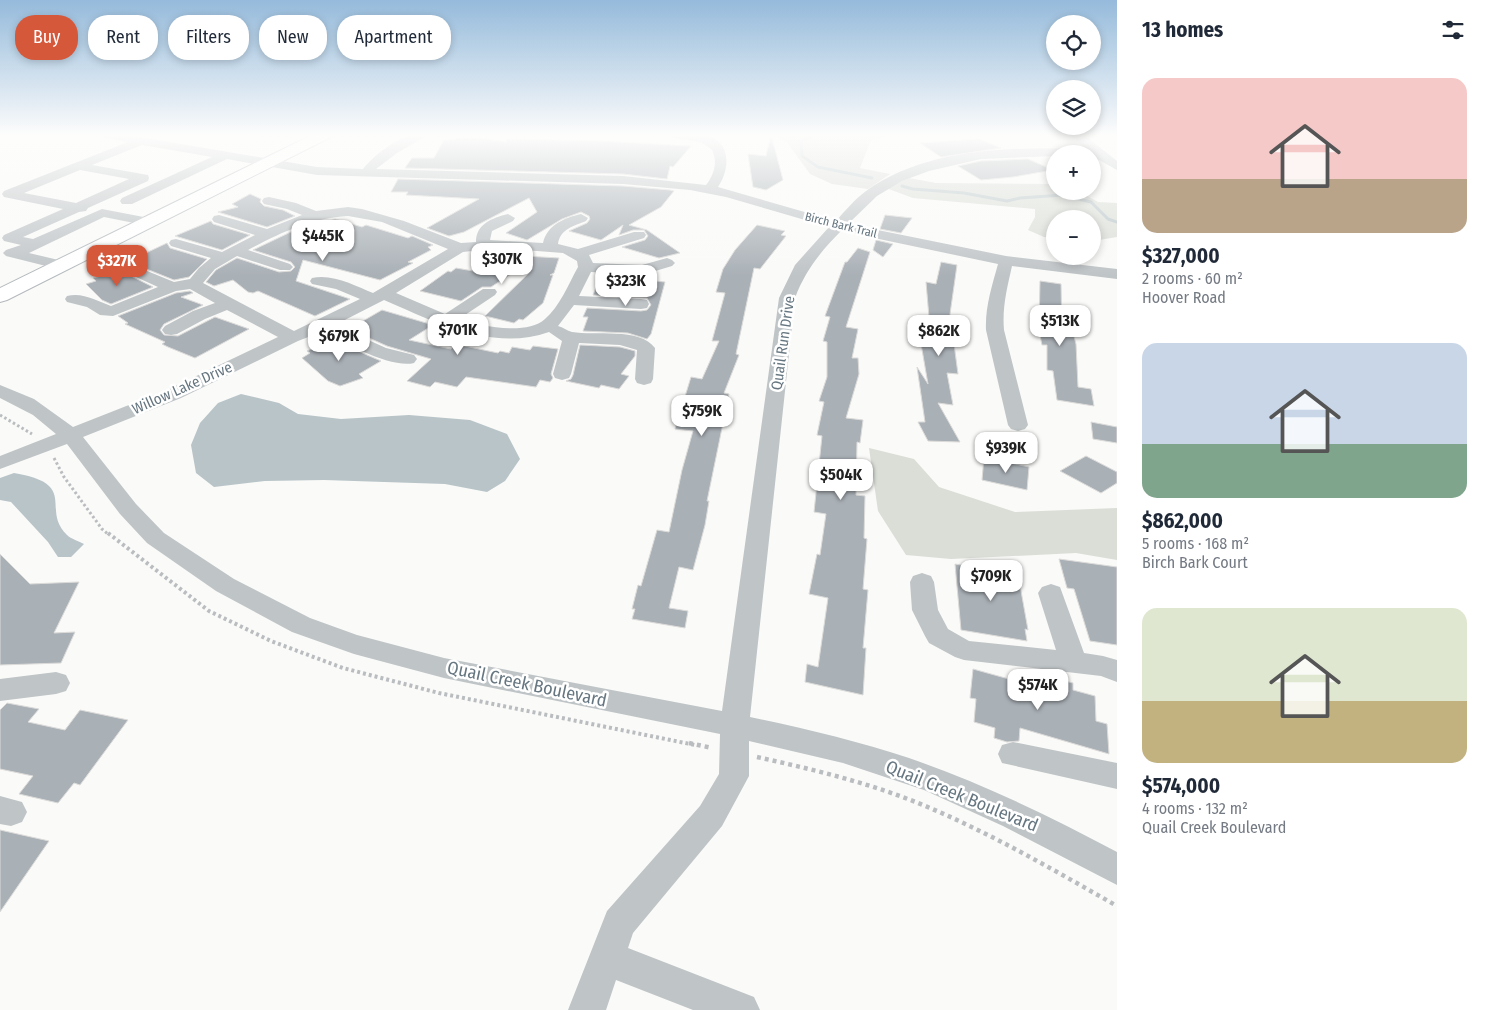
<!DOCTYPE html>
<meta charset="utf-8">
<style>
:root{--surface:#fff;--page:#f6f6f7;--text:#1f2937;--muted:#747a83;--accent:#d6583b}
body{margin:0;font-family:"Fira Sans Condensed",sans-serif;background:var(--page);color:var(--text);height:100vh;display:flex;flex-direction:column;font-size:19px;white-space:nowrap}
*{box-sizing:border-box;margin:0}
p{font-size:16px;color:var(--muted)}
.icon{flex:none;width:28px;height:28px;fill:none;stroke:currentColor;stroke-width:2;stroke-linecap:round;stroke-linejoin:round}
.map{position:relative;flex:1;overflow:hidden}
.sheet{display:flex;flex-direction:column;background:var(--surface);width:375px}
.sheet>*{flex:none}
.hud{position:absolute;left:15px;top:15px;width:475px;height:45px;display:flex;gap:10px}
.fabs{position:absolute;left:1046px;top:15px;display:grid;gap:10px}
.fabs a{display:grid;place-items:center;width:55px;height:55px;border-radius:50%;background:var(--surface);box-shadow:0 2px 8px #0003;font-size:25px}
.price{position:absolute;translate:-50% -42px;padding:0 11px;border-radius:10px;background:#fff;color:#222;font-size:16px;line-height:32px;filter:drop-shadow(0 1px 2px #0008)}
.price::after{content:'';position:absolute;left:50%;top:30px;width:15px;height:11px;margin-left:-8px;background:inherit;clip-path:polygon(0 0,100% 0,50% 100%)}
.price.active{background:var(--accent);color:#fff}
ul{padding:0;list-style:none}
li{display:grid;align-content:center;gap:10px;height:265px;padding:0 25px}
li span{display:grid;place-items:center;height:155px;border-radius:15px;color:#555}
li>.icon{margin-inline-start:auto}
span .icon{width:90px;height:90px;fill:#fffc;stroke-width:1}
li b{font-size:21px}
h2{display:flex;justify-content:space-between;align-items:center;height:60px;padding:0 25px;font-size:21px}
.pill{padding:0 18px;border-radius:20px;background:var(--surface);box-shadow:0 2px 8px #0003;font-size:18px;line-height:45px}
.pill.active{background:var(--accent);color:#fff}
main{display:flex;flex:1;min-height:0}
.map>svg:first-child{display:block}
.green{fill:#daded7}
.water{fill:#b8c4c8}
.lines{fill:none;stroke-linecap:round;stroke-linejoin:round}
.stream{stroke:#b8c4c8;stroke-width:3}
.building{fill:#a9b0b6;stroke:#dcdbda}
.major-casing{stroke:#b3b8bc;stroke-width:2}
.path-far2{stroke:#babdc0;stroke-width:3;stroke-dasharray:2.5 2.5;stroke-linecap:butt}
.path-far1{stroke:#babdc0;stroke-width:4;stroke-dasharray:3 3;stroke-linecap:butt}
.path{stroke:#babdc0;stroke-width:4.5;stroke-dasharray:4 4;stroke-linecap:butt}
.minor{fill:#bfc4c7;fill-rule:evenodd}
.major{fill:#fff;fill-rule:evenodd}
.labels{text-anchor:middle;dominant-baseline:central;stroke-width:5;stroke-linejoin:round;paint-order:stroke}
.far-street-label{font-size:12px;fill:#667680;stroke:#fff}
.street-label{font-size:15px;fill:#667680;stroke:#fff}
.near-street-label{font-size:18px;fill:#667680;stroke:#fff}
</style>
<main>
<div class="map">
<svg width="1117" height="1010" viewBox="0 0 1117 1010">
<rect width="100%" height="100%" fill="#fafaf8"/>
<g class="green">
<polygon points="770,134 901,134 871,140 860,168 890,174 868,189 832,184 810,174 787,142"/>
<polygon points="909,178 936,183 1055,184 1055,191 1078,191 1098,202 1117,203 1117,237 1093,241 1092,219 1055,219 1055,238 1044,237 1028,230 1035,217 1035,209 913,198 886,188"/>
<polygon points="869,448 914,459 939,487 1015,512 1117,508 1117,560 1076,553 951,559 906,555 878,511"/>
</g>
<g class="water">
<polygon points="241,394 279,403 298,414 341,419 409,415 470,420 507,434 520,459 505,481 487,492 445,484 324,480 265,481 214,487 196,473 191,445 200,423 218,403"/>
<path d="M14,473C80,484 40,509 67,535C71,539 79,541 84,544L71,557H58L48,542L11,502L0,500V478Z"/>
</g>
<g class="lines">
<g class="stream">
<polyline points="818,134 801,141 802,156 818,167 872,178"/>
<polyline points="902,186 913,189 964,193 1007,201 1020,198 1062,195 1091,202 1108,219 1117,222"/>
</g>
</g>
<g class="building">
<polygon points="771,134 783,180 766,190 753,187 748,154 766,156"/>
<polygon points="456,138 480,138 506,142 507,139 601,141 691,146 673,167 670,166 667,179 623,174 405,168 412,158 434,158 444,140 455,140"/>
<polygon points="979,139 1001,148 941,157 920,143"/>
<polygon points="1028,159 1053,170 1013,177 981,180 958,166 981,161"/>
<polygon points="398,179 623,186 670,190 674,191 661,207 629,225 647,230 680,253 659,258 622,247 645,240 648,236 644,230 633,230 619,235 623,225 601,240 569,231 587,223 590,219 589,216 581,212 562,219 527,240 506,233 537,212 529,198 464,232 449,236 427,228 479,199 406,195 408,192 391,192"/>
<polygon points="250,194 261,199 260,202 264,206 283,210 295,216 267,227 218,212 238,207 232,204"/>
<polygon points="885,215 912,218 901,233 880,229"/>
<polygon points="335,219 362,227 366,225 408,238 412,236 433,245 428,247 431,250 408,262 413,263 380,280 303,260 296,281 350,299 315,316 258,291 253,293 248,292 233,280 214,286 206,282 216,270 237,258 279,272 291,271 295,267 291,262 253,250 297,229 312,224 316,226"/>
<polygon points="211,221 213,224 250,235 222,250 175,236"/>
<polygon points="757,225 785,231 781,235 786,236 760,269 754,268 736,354 739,355 724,393 729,394 707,501 709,501 705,525 693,570 679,567 669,608 688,611 685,628 632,619 635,609 632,609 638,585 641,586 657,530 669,532 682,470 693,431 675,429 691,377 702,379 719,341 712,341 725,293 716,292 723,269 735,250"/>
<polygon points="876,240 893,244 883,257 873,250"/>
<polygon points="167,243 170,248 207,259 189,277 174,280 139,266 144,264 131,260"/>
<polygon points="858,248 870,252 846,327 858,329 852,358 858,358 859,374 846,418 863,420 860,443 857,442 856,495 865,496 864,538 867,539 863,589 868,590 863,648 866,648 863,695 805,682 807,664 818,667 828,598 809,594 817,554 820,555 826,514 814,512 822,436 817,435 824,402 819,401 827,377 827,342 823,341 830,317 825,316 845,262 847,262"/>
<polygon points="507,255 559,258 554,273 550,275 553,275 543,303 523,320 519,319 514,323 485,316 529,273 523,266 491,287 482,287 461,301 420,291 448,271 451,272 456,268 479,272"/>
<polygon points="941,262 957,265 950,314 958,374 947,373 953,405 938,403 960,442 928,441 918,422 925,422 917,367 928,384 920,338 929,339 928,329 930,329 926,282 936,284"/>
<polygon points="121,271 153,287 111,304 102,300 86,284 96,281 93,278"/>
<polygon points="607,276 665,282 651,334 647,339 628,333 583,331 588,317 583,317 587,308 641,311 647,310 651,305 647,298 593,295 599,280 605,280"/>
<polygon points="1040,281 1061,284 1062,332 1073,333 1076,344 1078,387 1091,389 1094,406 1057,400 1053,371 1047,370 1047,345 1042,345 1039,330"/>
<polygon points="190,291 193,293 181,297 203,305 164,324 160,330 164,335 178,336 215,317 249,329 195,358 168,347 162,344 165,342 125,324 128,323 118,316 176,293"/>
<polygon points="382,310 433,325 409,340 451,349 455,344 498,353 500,351 509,353 512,347 530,350 533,346 558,349 551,374 553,378 550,382 540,380 536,387 466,377 457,387 435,382 430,387 407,381 431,359 387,346 349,329"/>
<polygon points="332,339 367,355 381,361 359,374 363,378 340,386 328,381 302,358 310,353 307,351"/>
<polygon points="580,345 620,347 635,351 635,356 621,374 629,376 619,389 601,385 599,388 566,381 571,379 573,375"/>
<polygon points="1091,422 1117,427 1117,443 1093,439"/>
<polygon points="1086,456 1117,472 1117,483 1101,493 1060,471"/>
<polygon points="984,457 1029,467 1027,490 982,480"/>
<polygon points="0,554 30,584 79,582 54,633 75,632 61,663 0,665"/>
<polygon points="1059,559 1117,567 1117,645 1090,641 1074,589 1067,588"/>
<polygon points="983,563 1001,566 1002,571 1018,574 1028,630 1025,629 1027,641 961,630 955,564 984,569"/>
<polygon points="973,669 1052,691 1052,678 1073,683 1073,690 1095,696 1096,721 1107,724 1109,754 1020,728 1019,741 1007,742 994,738 995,728 974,722 976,699 970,698"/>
<polygon points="7,703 39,709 28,722 65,730 80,710 128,720 80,785 74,783 58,803 19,794 33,776 0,769 0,710"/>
<polygon points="0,830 49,841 0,912"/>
</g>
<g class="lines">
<defs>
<polygon id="major" points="314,134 333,134 331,137 7,300 0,302 0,288"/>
</defs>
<use href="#major" class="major-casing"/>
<g class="path-far2">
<polyline points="0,415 32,434"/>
<polyline points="54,458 64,477 102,529 109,535"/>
</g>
<polyline class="path-far1" points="108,533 209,611 271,641 343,668 439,693 695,745"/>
<g class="path">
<polyline points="689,743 712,748"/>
<path d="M757,757C811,769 866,782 918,803C987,831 1052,869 1117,906"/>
</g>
<g class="minor">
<path d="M94,134H122L317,167L363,169C374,155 396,139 413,134C418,133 424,134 430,134L397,153L376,169L623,176L706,185C714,175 718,162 712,150C697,135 680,144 667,134C679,134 692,133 703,135C731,139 731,168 718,187L836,221C845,211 854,200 866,191C928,147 1013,147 1086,149L1070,134H1083L1117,161V170L1092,156V154H1055V156L981,159L929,171L902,181L877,196L848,224L1006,256L1117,269V279L1012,266C1007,288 1002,308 1004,330L1028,425L1025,429L1018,431L1011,429L1008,425L986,330C985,307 992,286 998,264L841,231C821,251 805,271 795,298L750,717C804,728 857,741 909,758C981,783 1050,816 1117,852V885L1003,826L924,790L843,763L749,741V776L722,826L633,933L628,948L754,997L760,1010H693L616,980L606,1010H568L607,911L700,806L719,774L720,734L444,678L354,654L292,632L216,591L147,543L120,514L67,444L0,469V456L56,434L33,415L0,398V385L34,399L73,427L167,390L278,337L227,310L205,319L177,334L171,335L165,334L162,330L165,326L193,311L215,303L190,289L176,291L113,316L100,315L87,307L67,302L65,299L67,296C83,292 97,301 111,306L158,287L125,272L122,269L125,266L130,264L174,282L190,279L199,268L211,258L171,246L169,243L171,240L176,239L222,252L255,235L214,222L212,219L214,216L219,215L267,229L302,215L287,209L264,204L262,201L264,198L269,197L296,203L316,211L348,207L362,209L404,221L461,243L476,242C476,224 492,218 508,214L515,218L513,221L492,231L490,240L543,243C547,225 564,218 581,214L588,218L586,221C574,226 560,229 558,244L578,249L634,232H644L646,235L644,238L589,255L593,263L642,265L667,258L672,260L675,263L672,266L642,275L591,272L579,296L641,299L647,300L649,304L647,308L641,309L574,305L558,326C563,327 567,331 572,332C594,336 640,327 655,348L653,379L651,383L644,385L637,383L635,379L637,350L620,345L579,343L571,374L569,378L562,380L555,378L553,374L562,341L549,332C493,352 435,322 384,300L335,325L386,348L414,355L417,359L414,363C392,369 343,342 321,332L298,341L181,398L83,437L136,504L164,533L234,579L310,618L357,635L444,658L722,711L779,298L795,265L829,227L726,197L690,190L623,184L317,175L227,159L132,204H122L120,201L122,198L212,157L142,145L92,165L148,175L149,178L148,181L88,208L86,211L79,212L23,237L33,239L102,209L154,219L156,222L154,225L149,226L104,217L29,253L67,262L70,265L67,268L62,270L6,256L3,253L6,250L21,245L4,241L2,238L4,235L63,209L4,197L2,194L4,191L128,142L100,137ZM80,170L129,179L76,203L24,193ZM348,216L382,222L448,249L373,293C356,286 332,273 312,278L310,281L312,284L336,289L360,299L294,331L203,283L215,269L237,256L280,270H290L293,267L290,264L248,250C280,233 311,218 348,216ZM498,248L563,253L577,261L578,267C568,285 560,306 545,319C526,336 481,326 459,319L495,295L497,292L495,289H483L445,314L396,293L463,252Z"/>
<polygon points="922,573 931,576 934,582 938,610 948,629 969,641 1056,650 1038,593 1042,587 1051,584 1060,587 1084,653 1103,656 1117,660 1117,682 1101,676 964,660 955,657 929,643 925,636 912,610 910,582 913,576"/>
<polygon points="56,672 66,675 70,683 66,691 56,694 0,701 0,679"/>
<polygon points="1013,742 1117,763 1117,789 1002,763 998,754 1002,745"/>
<polygon points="0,796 22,802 27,812 22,822 11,826 0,824"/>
</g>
<use href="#major" class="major"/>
</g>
<linearGradient id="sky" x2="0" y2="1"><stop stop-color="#95badb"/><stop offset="0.49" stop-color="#fdfdfc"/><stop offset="1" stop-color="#fdfdfc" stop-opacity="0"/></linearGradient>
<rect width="1117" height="276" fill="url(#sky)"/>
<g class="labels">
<g class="far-street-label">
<text transform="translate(841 225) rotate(14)">Birch Bark Trail</text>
</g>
<g class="street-label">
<text transform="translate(783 343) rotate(-82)">Quail Run Drive</text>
<text transform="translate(182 388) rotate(-24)">Willow Lake Drive</text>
</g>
<g class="near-street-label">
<text transform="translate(527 684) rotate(12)">Quail Creek Boulevard</text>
<text transform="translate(962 796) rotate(22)">Quail Creek Boulevard</text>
</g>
</g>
</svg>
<div class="fabs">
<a><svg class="icon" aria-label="locate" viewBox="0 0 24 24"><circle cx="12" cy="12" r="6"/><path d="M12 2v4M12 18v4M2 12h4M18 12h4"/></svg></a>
<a><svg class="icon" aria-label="layers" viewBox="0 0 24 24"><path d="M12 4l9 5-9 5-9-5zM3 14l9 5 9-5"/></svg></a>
<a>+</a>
<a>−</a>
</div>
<b class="price" style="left:323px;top:262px">$445K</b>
<b class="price" style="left:502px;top:285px">$307K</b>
<b class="price active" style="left:117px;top:287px">$327K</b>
<b class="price" style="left:626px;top:307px">$323K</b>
<b class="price" style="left:1060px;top:347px">$513K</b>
<b class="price" style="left:458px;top:356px">$701K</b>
<b class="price" style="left:939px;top:357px">$862K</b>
<b class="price" style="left:339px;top:362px">$679K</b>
<b class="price" style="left:702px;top:437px">$759K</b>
<b class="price" style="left:1006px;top:474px">$939K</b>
<b class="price" style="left:841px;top:501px">$504K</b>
<b class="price" style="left:991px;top:602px">$709K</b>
<b class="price" style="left:1038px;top:711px">$574K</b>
<div class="hud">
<a class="pill active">Buy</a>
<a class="pill">Rent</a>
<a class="pill">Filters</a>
<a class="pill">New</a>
<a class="pill">Apartment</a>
</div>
</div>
<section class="sheet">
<h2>13 homes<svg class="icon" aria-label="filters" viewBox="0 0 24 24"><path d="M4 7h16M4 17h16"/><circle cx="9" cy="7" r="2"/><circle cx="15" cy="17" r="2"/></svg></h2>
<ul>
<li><span style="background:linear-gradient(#f6c9c9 65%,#b9a48a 0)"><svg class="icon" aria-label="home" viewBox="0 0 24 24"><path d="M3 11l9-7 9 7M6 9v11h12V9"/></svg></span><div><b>$327,000</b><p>2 rooms · 60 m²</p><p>Hoover Road</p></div></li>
<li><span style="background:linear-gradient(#c9d6e8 65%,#7fa58c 0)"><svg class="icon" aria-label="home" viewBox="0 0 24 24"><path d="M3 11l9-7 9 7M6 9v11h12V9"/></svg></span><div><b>$862,000</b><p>5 rooms · 168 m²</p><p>Birch Bark Court</p></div></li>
<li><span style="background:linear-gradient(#dfe7d0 60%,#c2b280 0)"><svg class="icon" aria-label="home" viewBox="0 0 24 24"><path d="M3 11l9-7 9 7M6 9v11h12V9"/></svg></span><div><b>$574,000</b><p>4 rooms · 132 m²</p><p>Quail Creek Boulevard</p></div></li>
</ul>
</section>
</main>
